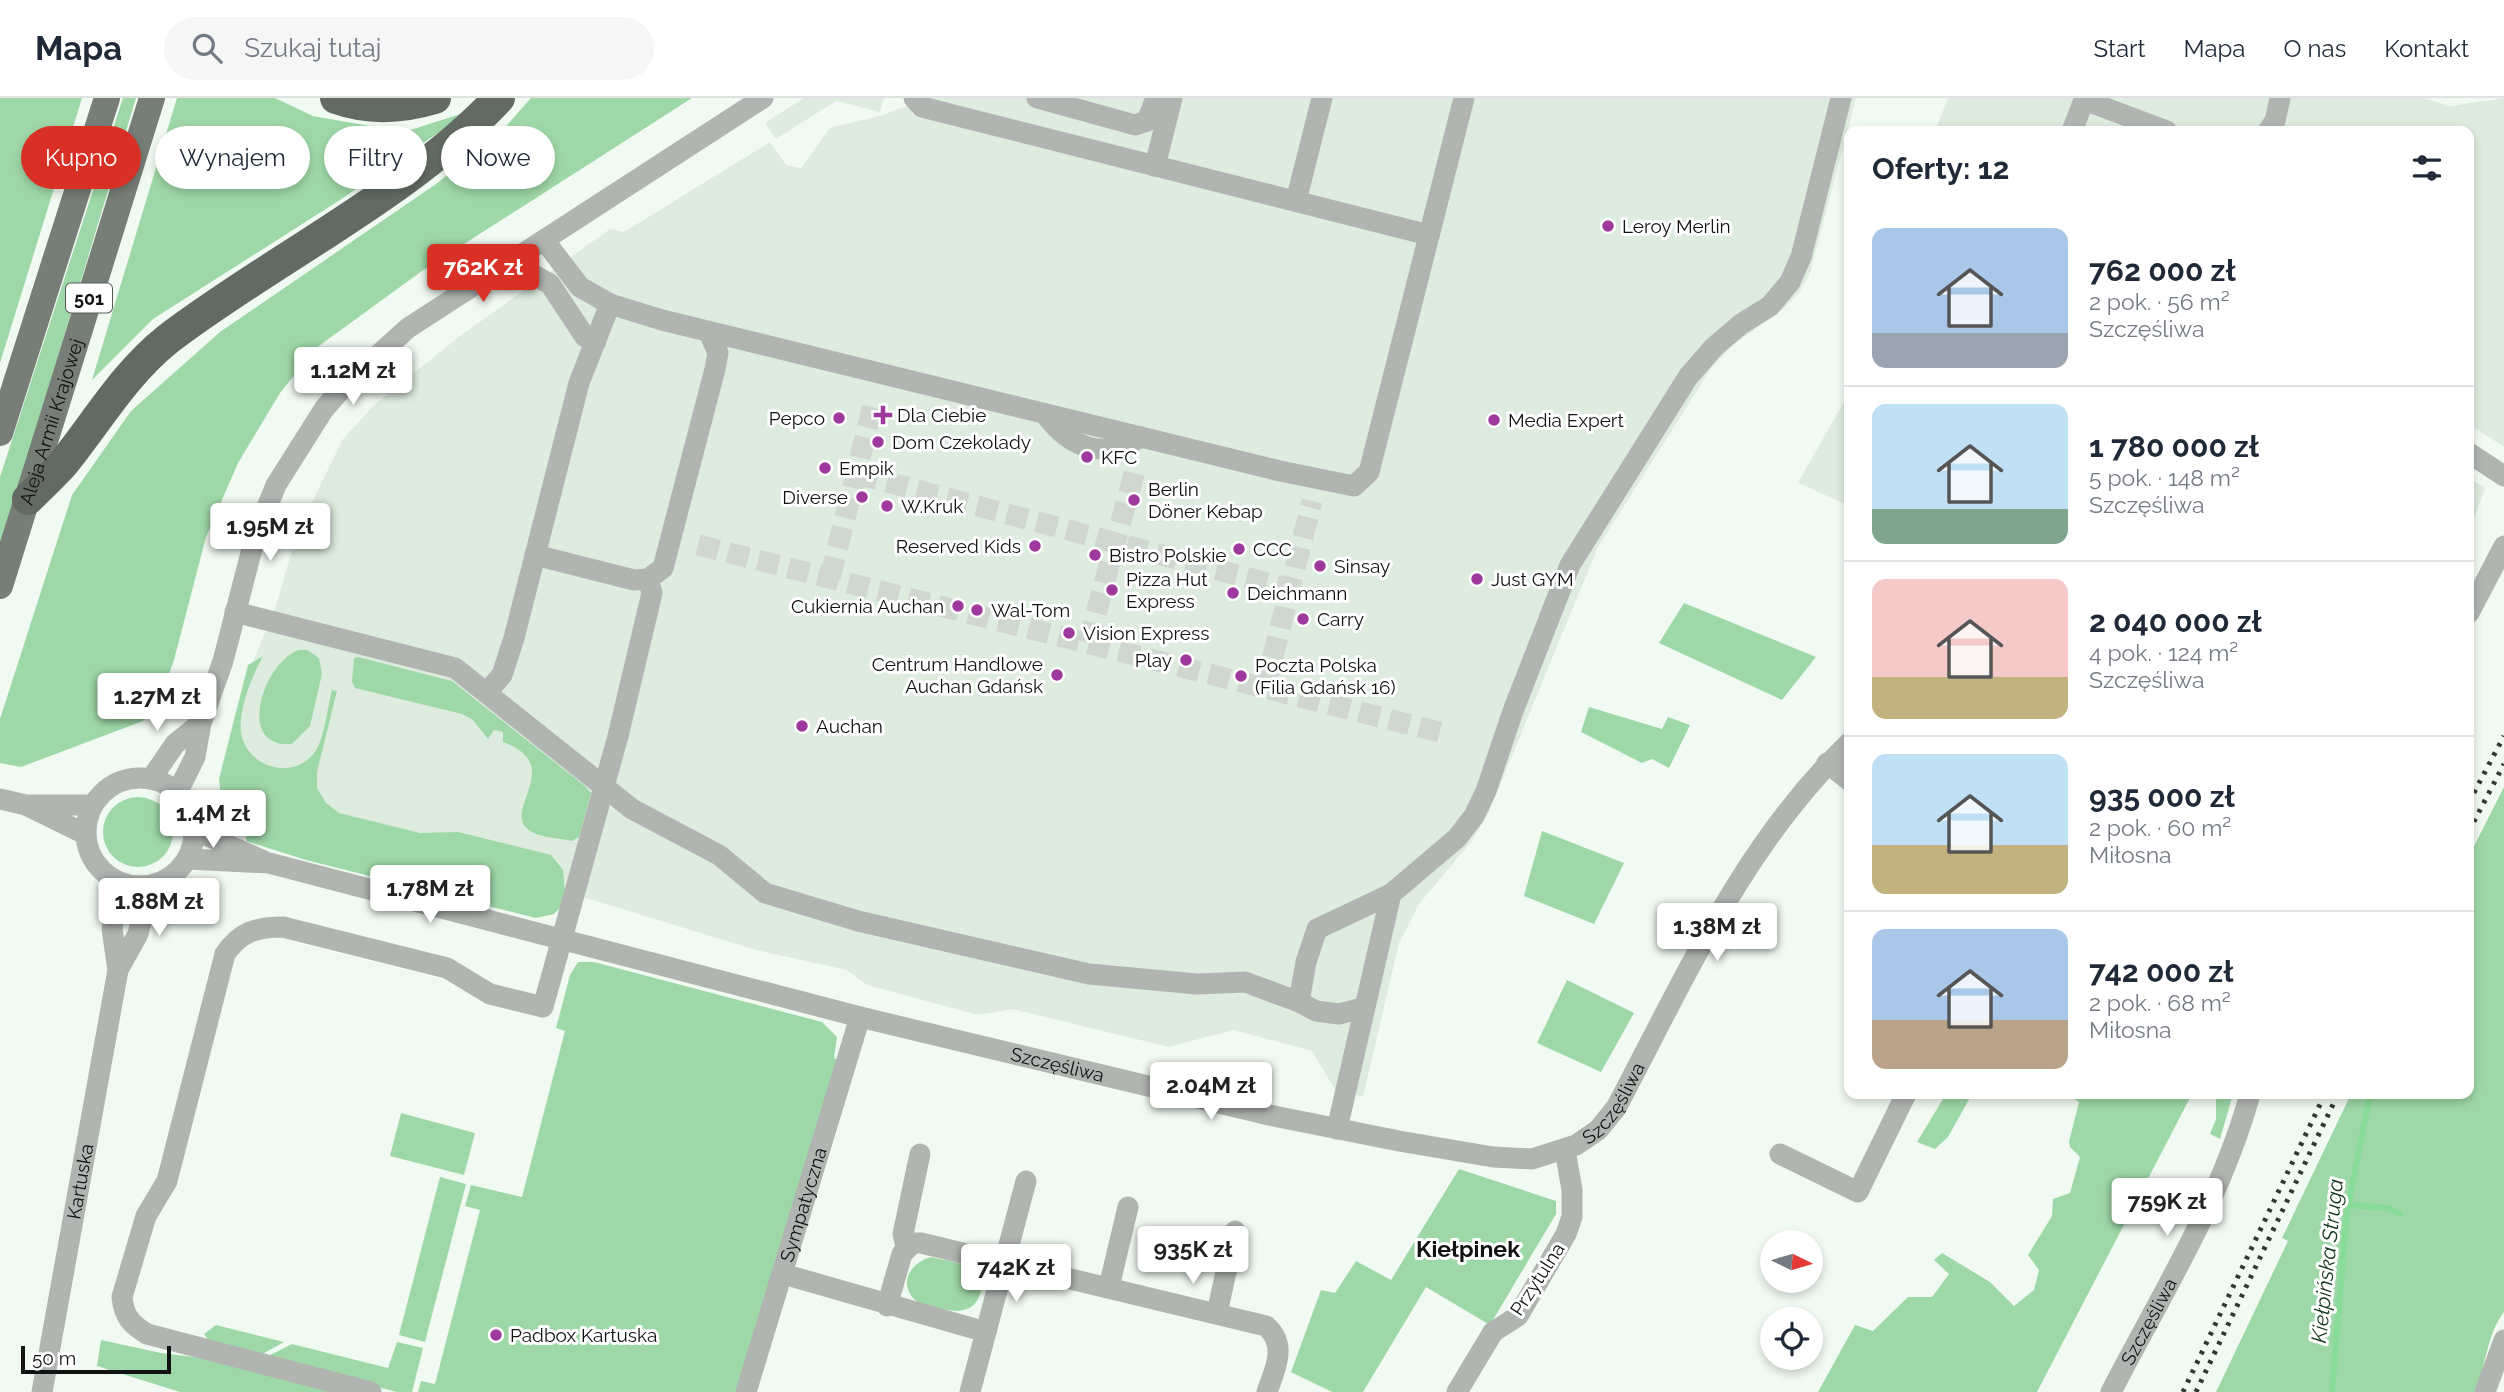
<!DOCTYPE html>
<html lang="pl">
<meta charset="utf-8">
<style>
:root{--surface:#fff;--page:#f6f6f7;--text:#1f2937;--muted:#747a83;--line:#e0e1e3;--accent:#d93025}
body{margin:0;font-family:Raleway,sans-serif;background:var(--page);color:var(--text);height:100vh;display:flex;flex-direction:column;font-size:26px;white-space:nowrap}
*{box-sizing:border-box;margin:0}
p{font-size:23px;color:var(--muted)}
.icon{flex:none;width:38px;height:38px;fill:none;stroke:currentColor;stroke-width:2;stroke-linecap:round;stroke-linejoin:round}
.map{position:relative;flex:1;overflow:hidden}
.side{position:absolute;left:1844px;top:28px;width:630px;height:973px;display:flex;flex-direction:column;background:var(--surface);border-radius:14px;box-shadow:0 4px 10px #0003}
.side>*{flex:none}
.hud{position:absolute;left:21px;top:28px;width:665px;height:63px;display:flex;gap:14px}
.needle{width:46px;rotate:95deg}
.tools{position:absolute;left:1760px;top:1132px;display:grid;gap:14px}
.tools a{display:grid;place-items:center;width:63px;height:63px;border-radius:50%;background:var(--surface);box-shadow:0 4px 10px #0003;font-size:35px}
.scale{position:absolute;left:21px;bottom:18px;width:150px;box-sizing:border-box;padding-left:7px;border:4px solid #101311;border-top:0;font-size:19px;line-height:24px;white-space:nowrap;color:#101311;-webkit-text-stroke:5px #fff;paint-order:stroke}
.price{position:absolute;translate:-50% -60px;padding:0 16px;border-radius:7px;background:#fff;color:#222;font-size:23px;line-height:46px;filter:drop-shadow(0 2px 4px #0008)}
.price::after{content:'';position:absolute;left:50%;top:42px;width:21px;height:16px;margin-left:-10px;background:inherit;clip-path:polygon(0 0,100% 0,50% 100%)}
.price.on{background:var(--accent);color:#fff}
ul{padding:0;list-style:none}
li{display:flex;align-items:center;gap:21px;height:175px;padding:0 28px}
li+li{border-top:2px solid var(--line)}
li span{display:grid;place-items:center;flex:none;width:196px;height:140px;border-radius:14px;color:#555}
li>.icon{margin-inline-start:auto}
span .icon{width:84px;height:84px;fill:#fffc;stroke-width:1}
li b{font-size:30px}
h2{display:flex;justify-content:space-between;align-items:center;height:84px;padding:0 28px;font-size:30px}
.pill{padding:0 24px;border-radius:32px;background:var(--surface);box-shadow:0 4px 10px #0003;font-size:24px;line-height:63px}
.pill.on{background:var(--accent);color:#fff}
header{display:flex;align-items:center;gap:42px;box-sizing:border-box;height:98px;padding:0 35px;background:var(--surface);border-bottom:2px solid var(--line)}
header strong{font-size:33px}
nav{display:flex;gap:38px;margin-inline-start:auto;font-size:24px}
.search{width:490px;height:63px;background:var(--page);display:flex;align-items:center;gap:18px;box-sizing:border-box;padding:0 24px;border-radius:38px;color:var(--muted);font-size:26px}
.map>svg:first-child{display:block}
.built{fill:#ddecdf}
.green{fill:#9fd8a8}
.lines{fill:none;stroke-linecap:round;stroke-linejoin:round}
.stream{stroke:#87dc97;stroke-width:6}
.minor-tunnel{stroke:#cfd7d0;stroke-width:21;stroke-dasharray:21 10;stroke-linecap:butt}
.minor{stroke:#b1b5b1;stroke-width:21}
.major{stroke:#777d77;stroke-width:26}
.highway{stroke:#626a63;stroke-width:32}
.rail{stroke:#333734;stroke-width:5;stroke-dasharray:3.5 7;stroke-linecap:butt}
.poi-dot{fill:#9f389c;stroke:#fff;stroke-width:2.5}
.labels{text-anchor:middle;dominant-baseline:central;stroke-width:6;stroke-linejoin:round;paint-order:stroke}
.shield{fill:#fff;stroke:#585a58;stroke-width:2}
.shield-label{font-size:18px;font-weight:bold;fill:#101311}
.poi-label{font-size:19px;fill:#101311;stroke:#fff;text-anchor:start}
.street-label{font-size:19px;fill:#101311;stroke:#fff}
.water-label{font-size:21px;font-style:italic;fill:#11351a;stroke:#fff}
.quarter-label{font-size:23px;font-weight:bold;fill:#101311;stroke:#fff}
</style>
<header>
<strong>Mapa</strong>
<div class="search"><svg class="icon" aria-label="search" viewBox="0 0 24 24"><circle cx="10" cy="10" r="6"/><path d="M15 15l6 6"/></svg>Szukaj tutaj</div>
<nav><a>Start</a><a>Mapa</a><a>O nas</a><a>Kontakt</a></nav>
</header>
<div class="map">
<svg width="2504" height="1294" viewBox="0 0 2504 1294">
<rect width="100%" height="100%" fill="#f1faf2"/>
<g class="built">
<polygon points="804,0 884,0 880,14 836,3 776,41 765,25"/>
<polygon points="927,0 1856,0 1810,175 1799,195 1783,211 1733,247 1712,269 1598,449 1488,716 1471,744 1419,806 1399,845 1363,999 1335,992 1312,953 1233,932 1169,949 1012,911 978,917 867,887 847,872 756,852 462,762 327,726 230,657 251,569 277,505 297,434 343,341 374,307 460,238 610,131 624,134 770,44 786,67 801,70 830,30 883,17"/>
<polygon points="1948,0 2422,0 2451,8 2504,0 2504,349 2469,326 2469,33 1935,33"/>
<polygon points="1850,293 1850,408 1798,385"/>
<polygon points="2469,380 2485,390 2469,433"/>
</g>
<g class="green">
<polygon points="0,0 82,0 0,265"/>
<polygon points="123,0 136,0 0,451 0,379"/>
<polygon points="177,0 275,0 313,18 404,34 470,13 343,100 153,221 92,282"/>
<polygon points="531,0 692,0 422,173 316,250 280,295 238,365 206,439 174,562 158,607 143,623 21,669 0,665 0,621 72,397 131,313 220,234 436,86 500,35"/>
<polygon points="1684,505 1816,559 1782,602 1659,545"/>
<path d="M299,552H307L319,560L322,576L310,628L292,646C234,651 264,563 299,552Z"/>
<path d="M263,558C252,578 238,612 241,635C247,669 293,684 315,654C325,639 327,610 332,592L337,593L317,674V690L326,705L339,715L420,735L458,734L551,757L563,772L565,794L560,810L554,816L536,820L306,762L246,743L247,720L221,699L219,681L248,567Z"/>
<path d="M358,559L452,583L585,688L591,695L579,739L572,743C560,740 540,740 530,733C499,713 568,668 503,644V634L494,632L488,641L473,622L462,616L355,590L352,584L354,560Z"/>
<polygon points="1589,609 1662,631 1668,619 1690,627 1669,670 1652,661 1642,665 1581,634"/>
<path d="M2504,689V1214C2487,1235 2486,1269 2475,1294H2216L2288,1143L2282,1140L2351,996H2469V758Z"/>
<circle cx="138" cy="734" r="35"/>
<polygon points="1542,733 1624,765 1594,826 1524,798"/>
<polygon points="578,864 594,864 822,924 837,939 834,960 840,963 736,1294 418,1294 421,1283 435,1286 480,1112 465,1108 471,1087 522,1099 565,933 556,930 570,877"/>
<polygon points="1567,882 1634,915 1601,974 1537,945"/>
<polygon points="1946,996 1972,996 1948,1039 1935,1051 1917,1044"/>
<polygon points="2065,996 2192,996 2037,1294 1818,1294 1855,1227 1873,1233 1908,1199 1932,1199 1949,1176 1934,1162 1942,1155 1990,1184 2014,1208 2034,1192 2039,1172 2028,1157 2052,1118 2053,1101 2070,1095 2080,1059 2070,1049 2069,1044 2079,1004"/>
<polygon points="2216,996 2233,996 2220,1041 2210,1036 2216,1021"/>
<polygon points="401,1015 475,1035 464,1077 390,1058"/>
<polygon points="1459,1071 1556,1103 1556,1116 1490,1227 1426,1189 1363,1294 1332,1294 1291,1274 1321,1192 1335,1195 1356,1163 1391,1182"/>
<polygon points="440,1079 466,1086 425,1244 399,1237"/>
<path d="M931,1159C952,1164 970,1164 983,1182C980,1212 965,1217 938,1210C930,1208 919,1207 913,1200C898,1182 913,1164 931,1159Z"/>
<polygon points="216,1227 284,1244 257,1259 209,1243 204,1236"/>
<polygon points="101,1242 161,1255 210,1261 345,1294 180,1294 97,1268"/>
<polygon points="397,1244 423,1250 412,1294 397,1294 264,1260 292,1246 388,1270"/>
</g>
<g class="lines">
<g class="stream">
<polyline points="2349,1107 2389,1110 2400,1116"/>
<polyline points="2332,1294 2347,1114 2370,996"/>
</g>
<g class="minor-tunnel">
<polyline points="857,376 1290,491"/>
<polyline points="698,447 1443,635"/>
<polyline points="830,480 875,300"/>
<polyline points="1088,545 1135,372"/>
<polyline points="1265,590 1312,403"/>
</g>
<g class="minor">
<polyline points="914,0 922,9 1429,137"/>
<polyline points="1037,0 1135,27 1147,23 1156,0"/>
<polyline points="2072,33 2084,2 2167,33"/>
<polyline points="2268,33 2275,23 2280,0"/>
<polyline points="1155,68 1172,0"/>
<polyline points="1296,103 1322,0"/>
<polyline points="544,142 580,189 610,206 662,222 1280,373 1354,388 1369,374 1464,0"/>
<polyline points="510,164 550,186 585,239 596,243"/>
<path d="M1045,316C1070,350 1104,363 1141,339"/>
<polyline points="2469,355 2504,378"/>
<polyline points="535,457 634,482 648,481 663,470 715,271 718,255 709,234"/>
<polyline points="235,514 455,570 632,711 719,757 765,795 858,823 1089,876 1197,886 1245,884 1299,904 1316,913 1339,916 1363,910"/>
<polyline points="2469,515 2504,448"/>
<polyline points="487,594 502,577 514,540 579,285 610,206"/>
<polyline points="1827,665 1850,683"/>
<circle cx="140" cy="734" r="54"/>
<polyline points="151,681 175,646 201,625"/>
<polyline points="177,695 195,659 201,625 223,563 255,439 276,387 324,311 344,288 408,230 763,0"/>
<polyline points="0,701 26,707 92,707"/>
<polyline points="28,708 85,736"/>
<polyline points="194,732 264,763"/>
<path id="s1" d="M187,761L269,765L860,919L1269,1017L1399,1043L1493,1059L1532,1061L1576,1047L1598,1032L1616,1010C1684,882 1744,745 1850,644"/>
<polyline points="118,872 138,836 149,788"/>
<polyline points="1299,904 1306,864 1317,831 1391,796"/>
<polyline points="1337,1031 1391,796 1457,740 1474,718 1486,693 1513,613 1570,467 1688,279 1714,249 1741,226 1770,208 1790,184 1801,159 1841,0"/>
<polyline points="1780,1056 1858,1094 1906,996"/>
<polyline points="906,1149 903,1136 920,1056"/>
<polyline points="783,1176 986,1234"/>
<polyline points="1109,1189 1128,1109"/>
<path d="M887,1208L902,1156L913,1145H921L1266,1228C1288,1247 1275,1271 1267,1294"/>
<polyline points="1217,1215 1235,1133"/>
<path id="s2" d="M42,1294L118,872L112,831L118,785"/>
<path d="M371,1294L147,1236C131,1226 124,1219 122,1199L146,1118L167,1083L225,856C240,834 256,829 283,829L447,870L490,896L543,909L618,638L652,495L648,481"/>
<path id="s3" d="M746,1294L860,919"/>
<polyline points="970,1294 1026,1083"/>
<polyline points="1457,1294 1493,1234 1518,1218 1566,1136 1572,1119 1572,1092 1565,1052"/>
<path id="s4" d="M2111,1294C2161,1197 2221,1102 2250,996"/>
<polyline points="2485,1294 2504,1242"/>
</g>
<g class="major">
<polyline points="0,335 107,0"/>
<path id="s5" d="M0,488L152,0"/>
</g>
<g class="highway">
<path d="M336,0C369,12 402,10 435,0"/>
<path d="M28,401C39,390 51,379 62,367C97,324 124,276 168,241C273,161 409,96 499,0"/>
</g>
<g class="rail">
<polyline points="2469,704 2504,638"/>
<polyline points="2469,733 2504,666"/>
<polyline points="2183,1294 2325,996"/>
<polyline points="2196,1294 2338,996"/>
</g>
</g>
<g class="poi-dot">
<circle cx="1608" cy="128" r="7"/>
<path d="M879.5 306.5h7v7h7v7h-7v7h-7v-7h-7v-7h7z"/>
<circle cx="839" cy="320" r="7"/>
<circle cx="1494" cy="322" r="7"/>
<circle cx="878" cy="344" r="7"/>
<circle cx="1087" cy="359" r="7"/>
<circle cx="825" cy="370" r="7"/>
<circle cx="862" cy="399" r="7"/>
<circle cx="1134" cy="402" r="7"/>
<circle cx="887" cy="408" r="7"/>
<circle cx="1035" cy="448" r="7"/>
<circle cx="1239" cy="451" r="7"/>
<circle cx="1095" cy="457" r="7"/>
<circle cx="1320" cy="468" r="7"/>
<circle cx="1477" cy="481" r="7"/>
<circle cx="1112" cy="492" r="7"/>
<circle cx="1233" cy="495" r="7"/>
<circle cx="958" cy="508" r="7"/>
<circle cx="977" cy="512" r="7"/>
<circle cx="1303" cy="521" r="7"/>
<circle cx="1069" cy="535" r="7"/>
<circle cx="1186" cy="562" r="7"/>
<circle cx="1057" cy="577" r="7"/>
<circle cx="1241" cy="578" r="7"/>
<circle cx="802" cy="628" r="7"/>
<circle cx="496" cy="1237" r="7"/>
</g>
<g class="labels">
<rect class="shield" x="66" y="185.5" width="46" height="29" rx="5"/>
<g class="shield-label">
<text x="89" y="200">501</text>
</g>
<g class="poi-label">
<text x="1622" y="128">Leroy Merlin</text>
<text x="897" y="317">Dla Ciebie</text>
<text x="825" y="320" text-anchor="end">Pepco</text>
<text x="1508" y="322">Media Expert</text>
<text x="892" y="344">Dom Czekolady</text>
<text x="1101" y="359">KFC</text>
<text x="839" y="370">Empik</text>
<text x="1148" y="391">Berlin<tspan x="1148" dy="22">Döner Kebap</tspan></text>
<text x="848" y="399" text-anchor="end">Diverse</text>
<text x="901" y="408">W.Kruk</text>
<text x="1021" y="448" text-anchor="end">Reserved Kids</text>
<text x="1253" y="451">CCC</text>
<text x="1109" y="457">Bistro Polskie</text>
<text x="1334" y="468">Sinsay</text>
<text x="1126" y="481">Pizza Hut<tspan x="1126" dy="22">Express</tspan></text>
<text x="1491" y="481">Just GYM</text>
<text x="1247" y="495">Deichmann</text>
<text x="944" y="508" text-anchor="end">Cukiernia Auchan</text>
<text x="991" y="512">Wal-Tom</text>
<text x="1317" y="521">Carry</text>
<text x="1083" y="535">Vision Express</text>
<text x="1172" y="562" text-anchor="end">Play</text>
<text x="1043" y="566" text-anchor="end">Centrum Handlowe<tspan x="1043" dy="22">Auchan Gdańsk</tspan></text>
<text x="1255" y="567">Poczta Polska<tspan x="1255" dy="22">(Filia Gdańsk 16)</tspan></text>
<text x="816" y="628">Auchan</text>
<text x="510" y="1237">Padbox Kartuska</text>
</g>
<g class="street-label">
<text stroke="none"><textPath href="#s5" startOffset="172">Aleja Armii Krajowej</textPath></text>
<text stroke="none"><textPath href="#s1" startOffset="896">Szczęśliwa</textPath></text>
<text stroke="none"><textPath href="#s1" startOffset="1484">Szczęśliwa</textPath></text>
<text stroke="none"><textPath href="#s2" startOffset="214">Kartuska</textPath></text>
<text stroke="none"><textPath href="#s3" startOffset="196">Sympatyczna</textPath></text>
<text transform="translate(1537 1181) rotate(-57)">Przytulna</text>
<text stroke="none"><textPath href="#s4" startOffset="80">Szczęśliwa</textPath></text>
</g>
<g class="water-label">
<text transform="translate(2327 1163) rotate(-84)">Kiełpińska Struga</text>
</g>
<g class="quarter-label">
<text x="1468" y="1150">Kiełpinek</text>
</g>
</g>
</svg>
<div class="tools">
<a><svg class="needle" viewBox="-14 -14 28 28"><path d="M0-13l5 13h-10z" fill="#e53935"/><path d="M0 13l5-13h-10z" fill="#747a83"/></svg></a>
<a><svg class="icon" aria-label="locate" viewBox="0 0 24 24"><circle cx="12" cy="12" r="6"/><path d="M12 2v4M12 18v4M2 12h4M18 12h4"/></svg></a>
</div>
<div class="scale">50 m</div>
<b class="price on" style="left:483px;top:206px">762K zł</b>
<b class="price" style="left:353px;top:309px">1.12M zł</b>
<b class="price" style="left:270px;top:465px">1.95M zł</b>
<b class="price" style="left:157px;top:635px">1.27M zł</b>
<b class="price" style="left:213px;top:752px">1.4M zł</b>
<b class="price" style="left:430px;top:827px">1.78M zł</b>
<b class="price" style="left:159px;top:840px">1.88M zł</b>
<b class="price" style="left:1717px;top:865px">1.38M zł</b>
<b class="price" style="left:1211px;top:1024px">2.04M zł</b>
<b class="price" style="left:2167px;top:1140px">759K zł</b>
<b class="price" style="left:1193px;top:1188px">935K zł</b>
<b class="price" style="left:1016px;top:1206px">742K zł</b>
<div class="hud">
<a class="pill on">Kupno</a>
<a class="pill">Wynajem</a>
<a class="pill">Filtry</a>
<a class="pill">Nowe</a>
</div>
<section class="side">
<h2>Oferty: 12<svg class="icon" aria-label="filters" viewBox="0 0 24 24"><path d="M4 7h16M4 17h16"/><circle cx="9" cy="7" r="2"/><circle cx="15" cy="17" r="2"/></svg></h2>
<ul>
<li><span style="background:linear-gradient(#a9c7e8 75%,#9aa5b1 0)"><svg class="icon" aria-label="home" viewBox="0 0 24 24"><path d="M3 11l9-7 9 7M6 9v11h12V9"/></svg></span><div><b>762 000 zł</b><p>2 pok. · 56 m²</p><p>Szczęśliwa</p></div></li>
<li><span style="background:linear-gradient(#bfe0f5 75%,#7fa58c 0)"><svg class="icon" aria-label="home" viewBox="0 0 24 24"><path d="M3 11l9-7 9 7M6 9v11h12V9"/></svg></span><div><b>1 780 000 zł</b><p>5 pok. · 148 m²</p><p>Szczęśliwa</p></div></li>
<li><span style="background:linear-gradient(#f6c9c9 70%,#c2b280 0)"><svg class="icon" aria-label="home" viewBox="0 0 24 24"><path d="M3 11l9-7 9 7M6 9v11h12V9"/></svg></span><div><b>2 040 000 zł</b><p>4 pok. · 124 m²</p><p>Szczęśliwa</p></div></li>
<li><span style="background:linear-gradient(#bfe0f5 65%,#c2b280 0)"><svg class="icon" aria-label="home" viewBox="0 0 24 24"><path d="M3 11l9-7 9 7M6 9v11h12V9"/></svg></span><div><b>935 000 zł</b><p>2 pok. · 60 m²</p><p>Miłosna</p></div></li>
<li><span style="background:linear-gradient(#a9c7e8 65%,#b9a48a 0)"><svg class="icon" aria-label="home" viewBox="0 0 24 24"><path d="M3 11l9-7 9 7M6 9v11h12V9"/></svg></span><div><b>742 000 zł</b><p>2 pok. · 68 m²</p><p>Miłosna</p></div></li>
</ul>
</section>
</div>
